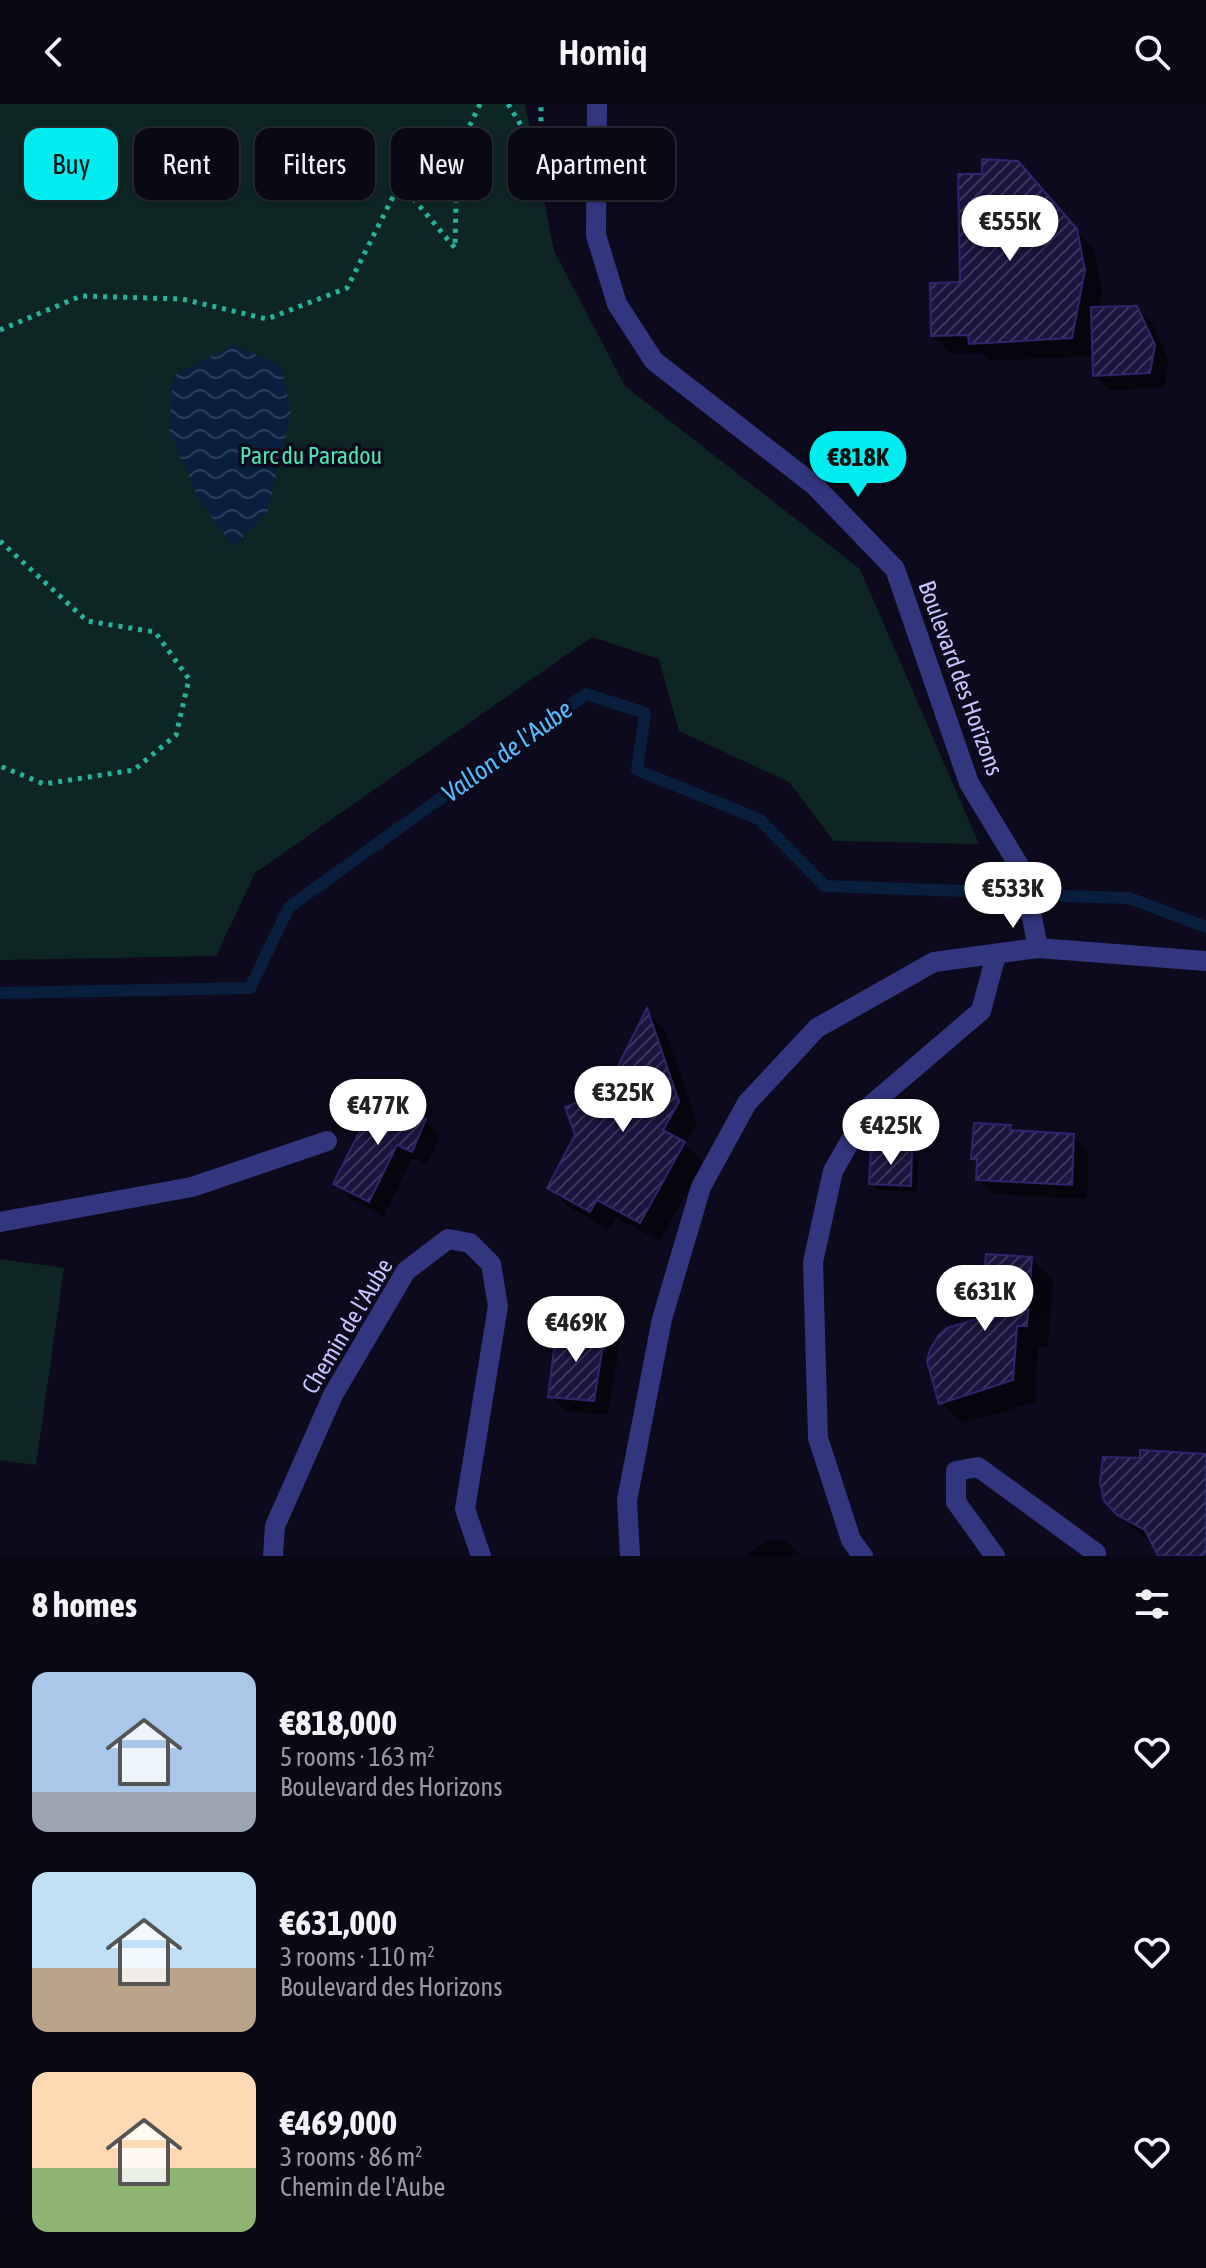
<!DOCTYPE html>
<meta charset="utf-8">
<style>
:root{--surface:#090815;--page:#171622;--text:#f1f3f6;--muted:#999aa0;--line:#292934;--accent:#00edf0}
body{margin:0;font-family:"Asap Condensed",sans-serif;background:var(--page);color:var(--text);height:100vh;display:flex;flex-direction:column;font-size:30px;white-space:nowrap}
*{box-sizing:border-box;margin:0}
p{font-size:26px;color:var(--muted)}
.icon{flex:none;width:44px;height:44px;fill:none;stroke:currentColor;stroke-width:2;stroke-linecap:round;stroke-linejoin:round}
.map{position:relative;height:1452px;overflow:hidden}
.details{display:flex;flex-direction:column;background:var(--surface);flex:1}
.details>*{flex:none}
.banner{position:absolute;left:24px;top:24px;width:800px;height:72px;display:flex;gap:16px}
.price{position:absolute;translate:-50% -68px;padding:0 18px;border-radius:28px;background:#fff;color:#222;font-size:26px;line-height:52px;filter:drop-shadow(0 2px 4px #0008)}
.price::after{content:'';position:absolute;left:50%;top:48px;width:24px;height:18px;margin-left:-12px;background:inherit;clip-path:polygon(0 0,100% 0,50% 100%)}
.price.current{background:var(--accent);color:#111}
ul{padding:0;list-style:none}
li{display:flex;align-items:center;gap:24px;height:200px;padding:0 32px}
li span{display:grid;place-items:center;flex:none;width:224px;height:160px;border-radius:16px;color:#555}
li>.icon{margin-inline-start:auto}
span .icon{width:96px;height:96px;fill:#fffc;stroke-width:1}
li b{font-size:34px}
h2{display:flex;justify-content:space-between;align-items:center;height:96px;padding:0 32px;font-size:34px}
.pill{padding:0 28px;border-radius:16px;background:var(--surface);box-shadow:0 2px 6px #0004,0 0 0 2px var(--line);font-size:28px;line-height:72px}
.pill.current{background:var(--accent);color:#111}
header{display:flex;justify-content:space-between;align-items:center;height:104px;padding:0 32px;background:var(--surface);font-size:36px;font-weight:600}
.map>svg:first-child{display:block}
.park{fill:#0d2623}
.water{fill:url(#water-waves)}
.shadow{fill:#0007}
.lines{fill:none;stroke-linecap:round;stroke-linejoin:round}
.stream{stroke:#08203e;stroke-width:12}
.building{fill:url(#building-hatch);stroke:#2e266c;stroke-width:2}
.path{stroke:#26b39e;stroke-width:5;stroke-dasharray:4 6;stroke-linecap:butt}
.lane{stroke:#32367e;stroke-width:20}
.street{stroke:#32367e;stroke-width:20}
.labels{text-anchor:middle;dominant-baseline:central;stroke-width:7;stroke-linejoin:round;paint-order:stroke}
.park-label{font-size:24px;fill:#4ce5b1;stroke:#0c0a1c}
.street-label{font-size:24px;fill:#c7c5ff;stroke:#0c0a1c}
.water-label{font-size:26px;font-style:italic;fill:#53beff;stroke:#0c0a1c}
</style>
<header><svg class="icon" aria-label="back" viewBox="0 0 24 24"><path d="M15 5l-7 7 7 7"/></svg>Homiq<svg class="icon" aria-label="search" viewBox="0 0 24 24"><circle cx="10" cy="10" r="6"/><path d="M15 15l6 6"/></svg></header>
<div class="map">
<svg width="1206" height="1452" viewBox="0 0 1206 1452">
<defs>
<pattern id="water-waves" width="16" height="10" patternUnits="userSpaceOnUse" patternTransform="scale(2)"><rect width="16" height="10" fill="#08203e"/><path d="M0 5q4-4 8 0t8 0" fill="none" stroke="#2a3f5b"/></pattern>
<pattern id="building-hatch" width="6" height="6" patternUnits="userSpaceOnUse" patternTransform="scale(2)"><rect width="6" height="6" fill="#1a153e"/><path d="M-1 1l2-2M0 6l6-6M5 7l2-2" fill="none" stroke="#3a365b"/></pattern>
</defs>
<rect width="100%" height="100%" fill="#0c0a1c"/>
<g class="park">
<polygon points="0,0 525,0 554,147 625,282 860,465 979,740 834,737 789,678 679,627 659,555 592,533 255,769 216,852 0,856"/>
<polygon points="0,1155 64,1164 36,1361 0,1356"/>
</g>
<polygon class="water" points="233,241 281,261 291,309 267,409 233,443 197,391 169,326 173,272"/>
<g class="shadow">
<polygon points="1017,59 1094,146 1102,186 1099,205 1136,204 1152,219 1169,257 1164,284 1110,286 1095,271 1094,241 1090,252 990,257 981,249 951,250 933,232 963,180 984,72"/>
<polygon points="647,908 665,926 697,1018 685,1040 703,1058 660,1137 616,1114 610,1126 569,1103 549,1084 607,989"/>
<polygon points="378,996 425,1017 440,1032 427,1061 412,1054 384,1112 350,1095 336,1080"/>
<polygon points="1010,1023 1015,1028 1073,1032 1088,1047 1087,1095 993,1090 978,1075 979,1060 973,1055"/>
<polygon points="911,1048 918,1055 917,1088 878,1086 871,1079"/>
<polygon points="1031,1155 1053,1176 1048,1243 1038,1243 1035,1298 962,1320 941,1298"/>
<polygon points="604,1231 619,1246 608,1311 565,1307 550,1292"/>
<polygon points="1206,1352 1206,1452 1160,1452 1153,1438 1140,1431 1105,1396"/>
<polygon points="785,1435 801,1452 745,1452 767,1437"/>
</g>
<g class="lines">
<g class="stream">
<polyline points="1064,792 1129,794 1206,823"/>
<polyline points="0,889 250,884 289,803 586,590 645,609 637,666 759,715 825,782 991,788"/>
</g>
</g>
<g class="building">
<polygon points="982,55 1018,57 1077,125 1085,166 1072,234 969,240 968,231 931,232 930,179 960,178 958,70 982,70"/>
<polygon points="1137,202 1155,241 1150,269 1093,272 1091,203"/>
<polygon points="647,904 679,998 663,1026 685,1038 640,1119 597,1096 590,1108 547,1084 575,1031 565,1003 605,988"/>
<polygon points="377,993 426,1015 412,1048 397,1041 369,1098 333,1080"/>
<polygon points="974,1019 1011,1021 1010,1026 1074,1030 1072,1081 976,1076 977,1055 971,1055"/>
<polygon points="871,1044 912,1046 911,1082 869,1080"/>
<polygon points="986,1150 1032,1153 1027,1222 1017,1222 1013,1276 939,1300 927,1257 930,1246 939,1231 947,1224 980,1214"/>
<polygon points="557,1222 605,1229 594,1297 548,1293"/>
<polygon points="1140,1346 1206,1350 1206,1452 1158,1452 1145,1426 1117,1411 1104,1397 1100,1378 1103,1353 1140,1354"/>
</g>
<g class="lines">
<g class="path">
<polyline points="508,0 541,54 541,0"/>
<polyline points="0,226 81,192 182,195 267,215 347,184 400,79 455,144 457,48 480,0"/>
<polyline points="0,437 87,517 155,528 189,575 176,631 134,666 44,680 0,662"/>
</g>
<g class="lane">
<polyline points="0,1118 192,1083 327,1037"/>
<polyline points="995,1452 956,1398 956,1367 978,1363 1096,1449"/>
</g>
<g class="street">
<polyline points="597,0 596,131 617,200 654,257 814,381 895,465 969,679 1023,768 1038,844"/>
<polyline points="273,1452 275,1422 333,1291 406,1167 448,1135 470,1139 491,1160 498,1202 465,1405 481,1452"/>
<polyline points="630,1452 627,1396 662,1215 701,1083 747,999 817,924 934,858 1038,844 1206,857"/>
<polyline points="863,1452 851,1436 818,1334 813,1158 833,1067 871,1001 981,907 996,851"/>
</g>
</g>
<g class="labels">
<g class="park-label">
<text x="311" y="351">Parc du Paradou</text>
</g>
<g class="street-label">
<text transform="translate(961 574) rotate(70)">Boulevard des Horizons</text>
<text transform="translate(347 1222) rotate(-59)">Chemin de l'Aube</text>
</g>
<g class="water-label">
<text transform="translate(507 647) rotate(-36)">Vallon de l'Aube</text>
</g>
</g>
</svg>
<b class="price" style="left:1010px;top:159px">€555K</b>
<b class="price current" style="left:858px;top:395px">€818K</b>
<b class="price" style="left:1013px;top:826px">€533K</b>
<b class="price" style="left:623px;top:1030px">€325K</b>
<b class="price" style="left:378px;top:1043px">€477K</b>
<b class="price" style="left:891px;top:1063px">€425K</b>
<b class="price" style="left:985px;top:1229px">€631K</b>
<b class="price" style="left:576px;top:1260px">€469K</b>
<div class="banner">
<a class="pill current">Buy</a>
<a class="pill">Rent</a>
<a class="pill">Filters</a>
<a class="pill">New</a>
<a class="pill">Apartment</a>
</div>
</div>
<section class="details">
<h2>8 homes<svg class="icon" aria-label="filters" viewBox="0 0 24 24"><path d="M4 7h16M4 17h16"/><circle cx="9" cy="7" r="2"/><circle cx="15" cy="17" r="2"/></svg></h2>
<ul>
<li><span style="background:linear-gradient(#a9c7e8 75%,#9aa5b1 0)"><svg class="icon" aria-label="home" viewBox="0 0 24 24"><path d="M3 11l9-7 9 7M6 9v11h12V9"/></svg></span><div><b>€818,000</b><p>5 rooms · 163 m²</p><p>Boulevard des Horizons</p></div><svg class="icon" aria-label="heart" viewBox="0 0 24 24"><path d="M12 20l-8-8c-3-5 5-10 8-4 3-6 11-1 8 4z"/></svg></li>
<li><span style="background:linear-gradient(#bfe0f5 60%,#b9a48a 0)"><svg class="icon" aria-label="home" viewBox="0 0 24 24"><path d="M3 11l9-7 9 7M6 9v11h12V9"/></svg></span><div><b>€631,000</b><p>3 rooms · 110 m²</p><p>Boulevard des Horizons</p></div><svg class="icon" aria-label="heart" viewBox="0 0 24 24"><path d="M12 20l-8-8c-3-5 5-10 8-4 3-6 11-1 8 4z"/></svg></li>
<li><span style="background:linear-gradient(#ffd9b3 60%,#8fb573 0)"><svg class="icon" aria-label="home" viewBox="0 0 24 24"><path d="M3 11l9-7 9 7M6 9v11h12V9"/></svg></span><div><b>€469,000</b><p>3 rooms · 86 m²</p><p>Chemin de l'Aube</p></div><svg class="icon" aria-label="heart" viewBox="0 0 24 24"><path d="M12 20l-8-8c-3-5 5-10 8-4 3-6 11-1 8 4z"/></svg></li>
</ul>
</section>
